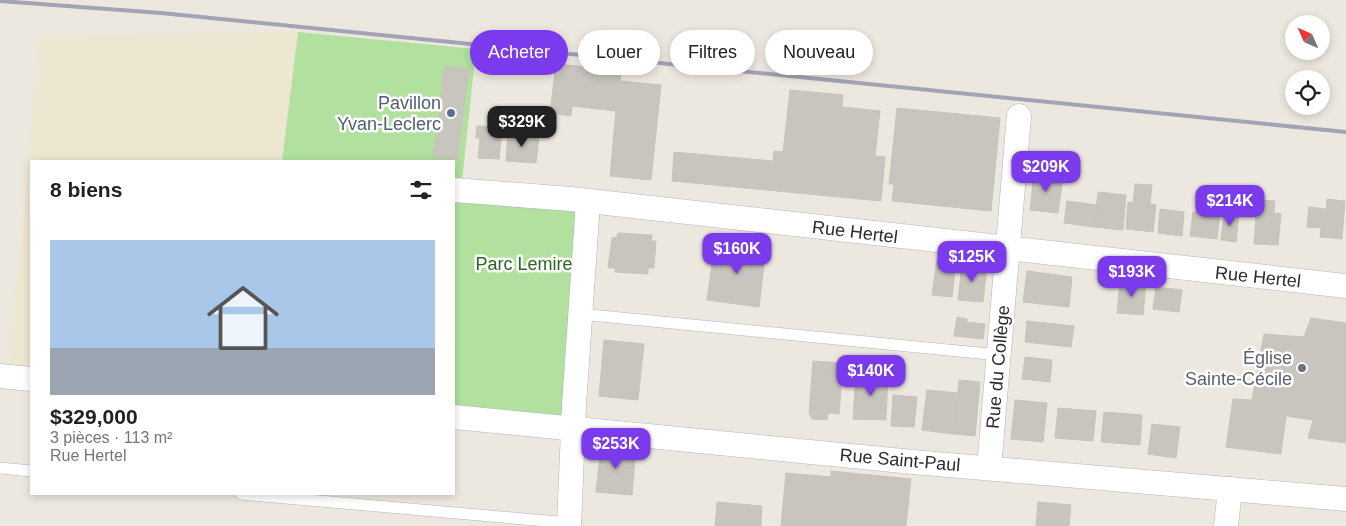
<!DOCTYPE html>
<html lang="fr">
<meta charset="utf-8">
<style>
:root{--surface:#fff;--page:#f2f2f2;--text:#222;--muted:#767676;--line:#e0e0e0;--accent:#7c3aed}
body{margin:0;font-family:Helvetica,sans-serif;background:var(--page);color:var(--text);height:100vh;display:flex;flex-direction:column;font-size:19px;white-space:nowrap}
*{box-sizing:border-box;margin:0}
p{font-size:16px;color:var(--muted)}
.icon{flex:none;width:28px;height:28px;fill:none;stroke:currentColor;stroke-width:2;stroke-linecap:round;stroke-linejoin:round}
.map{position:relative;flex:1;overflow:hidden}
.drawer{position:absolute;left:30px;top:160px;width:425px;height:335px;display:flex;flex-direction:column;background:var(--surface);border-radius:0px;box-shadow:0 2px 8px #0003}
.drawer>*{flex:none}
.top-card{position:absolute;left:470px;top:30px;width:475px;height:45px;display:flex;gap:10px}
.needle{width:32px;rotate:315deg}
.tools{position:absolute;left:1285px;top:15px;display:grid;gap:10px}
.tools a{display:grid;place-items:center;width:45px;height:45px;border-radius:50%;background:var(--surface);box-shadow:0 2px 8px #0003;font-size:25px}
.price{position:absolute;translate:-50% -42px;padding:0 11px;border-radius:10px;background:var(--accent);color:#fff;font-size:16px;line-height:32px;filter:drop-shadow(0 1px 2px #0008)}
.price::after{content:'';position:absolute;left:50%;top:30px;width:15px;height:11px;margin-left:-8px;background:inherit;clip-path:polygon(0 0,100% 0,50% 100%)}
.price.active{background:#222;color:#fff}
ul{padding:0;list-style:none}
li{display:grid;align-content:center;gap:10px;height:265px;padding:0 20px}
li+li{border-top:1px solid var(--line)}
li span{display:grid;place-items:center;height:155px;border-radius:0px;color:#555}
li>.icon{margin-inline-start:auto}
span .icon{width:90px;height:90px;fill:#fffc;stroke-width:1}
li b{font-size:21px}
h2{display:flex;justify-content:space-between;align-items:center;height:60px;padding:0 20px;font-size:21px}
.tag{padding:0 18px;border-radius:22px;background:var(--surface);box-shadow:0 2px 8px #0003;font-size:18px;line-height:45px}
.tag.active{background:var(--accent);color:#fff}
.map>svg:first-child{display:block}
.education{fill:#ede6d0}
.green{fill:#b1e09f}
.building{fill:#c8c5be;stroke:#c8c4b9}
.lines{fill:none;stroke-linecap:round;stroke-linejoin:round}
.lane-casing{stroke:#b2b4be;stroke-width:12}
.street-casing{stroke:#b2b4be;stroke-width:25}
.lane{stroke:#fff;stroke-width:11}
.street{stroke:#fff;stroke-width:24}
.rail{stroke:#a2a3b5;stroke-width:4}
.service-dot{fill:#5c6f8a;stroke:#fff;stroke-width:2}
.worship-dot{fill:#6b7280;stroke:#fff;stroke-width:2}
.labels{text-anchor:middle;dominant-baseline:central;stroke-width:5;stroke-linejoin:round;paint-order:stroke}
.service-label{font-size:18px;fill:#4e5e75;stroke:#fff;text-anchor:end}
.street-label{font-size:18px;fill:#2c2c2c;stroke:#fff}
.park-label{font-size:18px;fill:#29661f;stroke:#fff}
.worship-label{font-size:18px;fill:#5b616d;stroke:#fff;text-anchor:end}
</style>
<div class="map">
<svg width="1346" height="526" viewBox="0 0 1346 526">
<rect width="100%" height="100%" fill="#ede8df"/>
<polygon class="education" points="298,32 282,161 31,161 31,376 7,374 41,36"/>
<polygon class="green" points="298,32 476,49 461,191 602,195 577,422 454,419 454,161 282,161"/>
<g class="building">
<polygon points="556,64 621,70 620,81 661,85 651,180 610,176 616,111 572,106 571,116 550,113"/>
<polygon points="445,66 469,69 457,160 433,157"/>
<polygon points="790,90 843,95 842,107 880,111 875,156 885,157 881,201 672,181 674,152 773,161 774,151 783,152"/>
<polygon points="897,108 1000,118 991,211 892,201 894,184 889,184"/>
<polygon points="477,126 502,127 499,159 478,158 480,138 476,138"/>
<polygon points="508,133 539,136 536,163 506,161"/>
<polygon points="1034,173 1063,176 1058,213 1030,210"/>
<polygon points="1135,184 1152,185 1150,204 1156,205 1153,232 1126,229 1128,202 1133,203"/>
<polygon points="1098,192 1126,195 1123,230 1094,227"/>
<polygon points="1327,199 1345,201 1342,239 1320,237 1321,228 1307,227 1309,207 1326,209"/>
<polygon points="1257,200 1275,201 1274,213 1281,214 1278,245 1254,244"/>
<polygon points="1067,201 1097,205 1094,227 1064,223"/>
<polygon points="1160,209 1184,212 1182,236 1158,233"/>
<polygon points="1193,212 1220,215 1217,239 1190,236"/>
<polygon points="1224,212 1239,214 1236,242 1221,240"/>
<polygon points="618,233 652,235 651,241 656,241 654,268 648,268 648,274 615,272 615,268 608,268 612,238 617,237"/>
<polygon points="715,243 766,249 759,307 707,300"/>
<polygon points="937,260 956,262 952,297 932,295"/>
<polygon points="962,264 987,266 983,302 958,300"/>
<polygon points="1027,271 1072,277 1069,307 1023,302"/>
<polygon points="1120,281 1146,283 1143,315 1117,313"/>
<polygon points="1156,287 1182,290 1179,312 1153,309"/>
<polygon points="957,317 967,319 967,322 985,324 983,339 954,336"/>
<polygon points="1311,318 1346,323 1346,443 1308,438 1313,420 1286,416 1281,454 1226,447 1233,399 1252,400 1264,334 1304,337"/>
<polygon points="1027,321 1074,326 1071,347 1025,342"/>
<polygon points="604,340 644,344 638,400 599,396"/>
<polygon points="1025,357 1052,360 1050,382 1022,379"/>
<polygon points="813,361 843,363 839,414 828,413 827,420 812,419 809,413"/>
<polygon points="856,373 888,374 886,420 853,419"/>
<polygon points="959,380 980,382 975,436 954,434"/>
<polygon points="927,390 958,393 954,434 922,430"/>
<polygon points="893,395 917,397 914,427 891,426"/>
<polygon points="1015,400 1047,403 1043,442 1011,439"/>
<polygon points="1058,408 1096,411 1093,441 1055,438"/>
<polygon points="1104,412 1142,415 1140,445 1101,442"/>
<polygon points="1152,424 1180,427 1176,458 1148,454"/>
<polygon points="601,445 636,449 632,495 596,492"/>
<polygon points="831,471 911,479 906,526 781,526 786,473 831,477"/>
<polygon points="717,502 762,506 761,526 715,526"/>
<polygon points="1038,502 1071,505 1069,526 1036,526"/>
</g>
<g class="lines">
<defs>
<g id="lane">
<polyline points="580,314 999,355"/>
<polyline points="0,468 31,471"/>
<polyline points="241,494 569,523"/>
</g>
<g id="street">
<polyline points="454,190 571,199 1346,286"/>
<polyline points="0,376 31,379"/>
<polyline points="454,417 913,462 1346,499"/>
<polyline points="989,468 1019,116"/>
<polyline points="569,526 574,406 588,202"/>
<polyline points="1226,526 1230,489"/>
</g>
</defs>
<use href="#lane" class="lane-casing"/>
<use href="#street" class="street-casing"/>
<use href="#lane" class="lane"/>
<use href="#street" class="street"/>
<polyline class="rail" points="0,1 161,13 1346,132"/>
</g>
<circle class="service-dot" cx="451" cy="113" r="5"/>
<circle class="worship-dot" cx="1302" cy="368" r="5"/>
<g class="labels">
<g class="service-label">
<text x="441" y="103">Pavillon<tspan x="441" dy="21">Yvan-Leclerc</tspan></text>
</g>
<g class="street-label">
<text transform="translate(855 232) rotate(7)">Rue Hertel</text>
<text transform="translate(1258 277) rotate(6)">Rue Hertel</text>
<text transform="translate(998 367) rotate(-85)">Rue du Collège</text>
<text transform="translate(900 460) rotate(5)">Rue Saint-Paul</text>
</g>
<g class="park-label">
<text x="524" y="264">Parc Lemire</text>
</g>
<g class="worship-label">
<text x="1292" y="358">Église<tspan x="1292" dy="21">Sainte-Cécile</tspan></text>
</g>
</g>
</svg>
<div class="tools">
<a><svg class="needle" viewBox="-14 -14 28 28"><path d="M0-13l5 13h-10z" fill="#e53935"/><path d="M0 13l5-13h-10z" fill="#767676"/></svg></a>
<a><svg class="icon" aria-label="locate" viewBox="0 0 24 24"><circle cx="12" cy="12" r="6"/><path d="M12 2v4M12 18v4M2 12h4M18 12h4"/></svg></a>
</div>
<b class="price active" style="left:522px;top:148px">$329K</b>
<b class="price" style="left:1046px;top:193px">$209K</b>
<b class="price" style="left:1230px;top:227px">$214K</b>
<b class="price" style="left:737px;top:275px">$160K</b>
<b class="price" style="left:972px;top:283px">$125K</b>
<b class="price" style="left:1132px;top:298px">$193K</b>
<b class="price" style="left:871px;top:397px">$140K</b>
<b class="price" style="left:616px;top:470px">$253K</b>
<div class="top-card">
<a class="tag active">Acheter</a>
<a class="tag">Louer</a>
<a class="tag">Filtres</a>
<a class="tag">Nouveau</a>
</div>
<section class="drawer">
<h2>8 biens<svg class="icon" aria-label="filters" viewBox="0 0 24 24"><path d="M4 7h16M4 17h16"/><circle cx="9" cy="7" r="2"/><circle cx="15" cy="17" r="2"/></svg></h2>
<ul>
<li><span style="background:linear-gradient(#a9c7e8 70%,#9aa5b1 0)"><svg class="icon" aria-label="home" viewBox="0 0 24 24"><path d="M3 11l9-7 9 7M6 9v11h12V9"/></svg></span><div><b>$329,000</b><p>3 pièces · 113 m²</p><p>Rue Hertel</p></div></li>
</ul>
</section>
</div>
